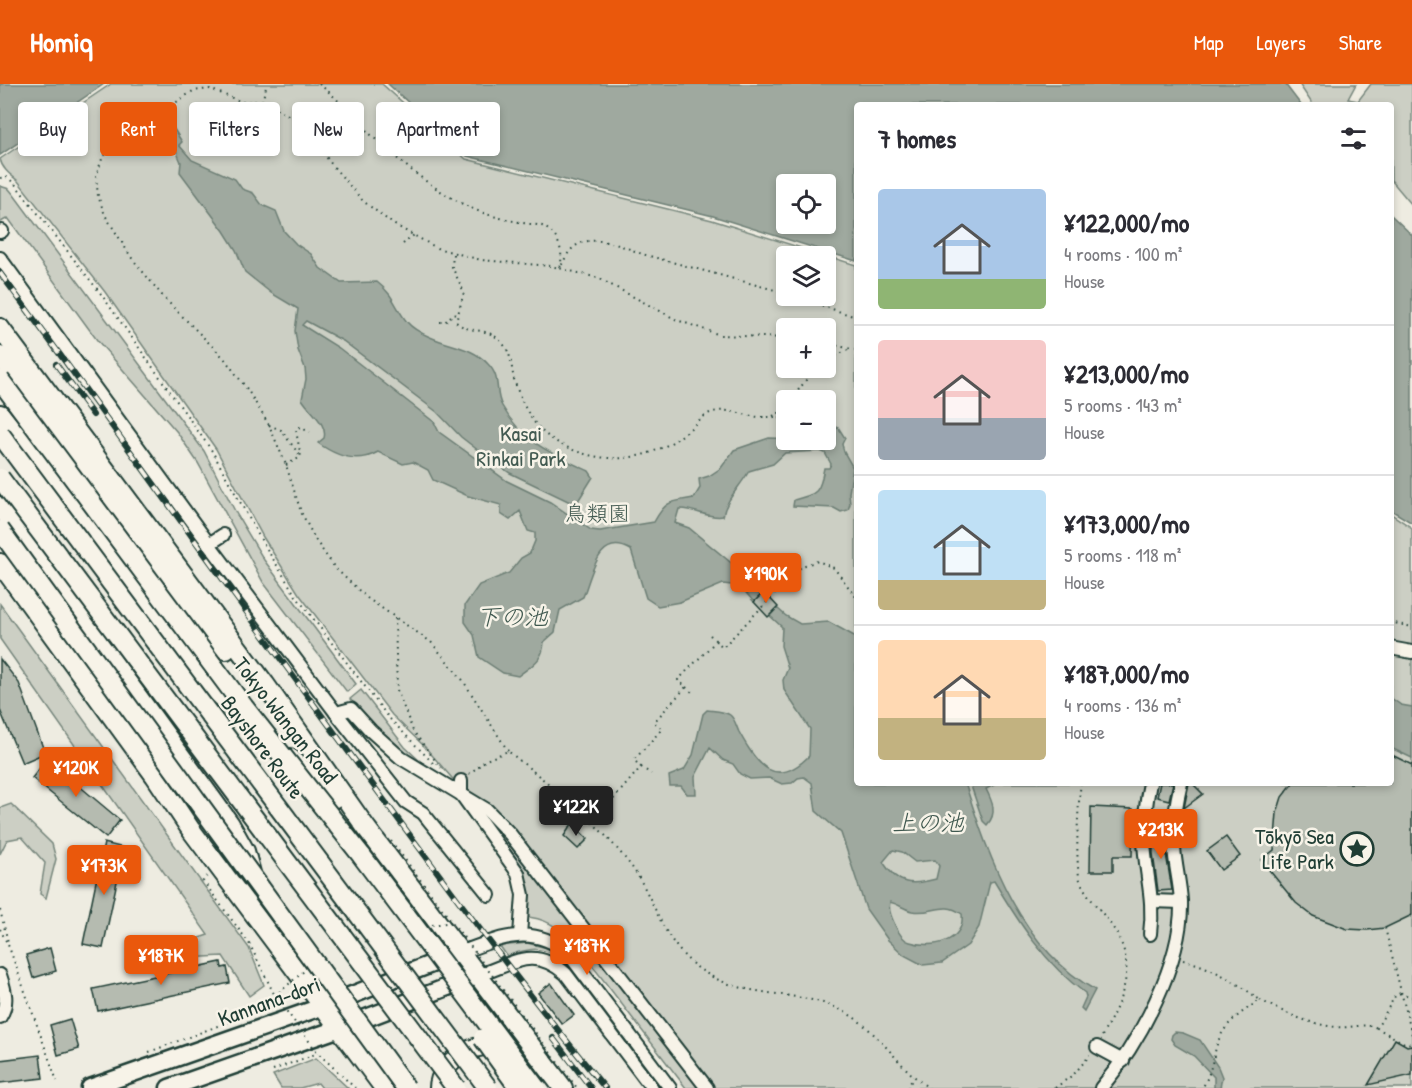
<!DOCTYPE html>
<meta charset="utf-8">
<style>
:root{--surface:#fff;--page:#f2f2f3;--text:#2b2b33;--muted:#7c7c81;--line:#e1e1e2;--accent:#ea580c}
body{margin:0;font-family:"Patrick Hand","Klee One",sans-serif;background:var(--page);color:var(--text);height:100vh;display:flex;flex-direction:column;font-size:22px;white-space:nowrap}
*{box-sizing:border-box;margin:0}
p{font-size:20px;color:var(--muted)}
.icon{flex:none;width:33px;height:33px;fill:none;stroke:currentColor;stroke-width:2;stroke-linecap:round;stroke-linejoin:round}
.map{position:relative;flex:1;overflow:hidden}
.drawer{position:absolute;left:854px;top:18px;width:540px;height:684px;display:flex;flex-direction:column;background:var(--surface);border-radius:6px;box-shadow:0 3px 9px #0003}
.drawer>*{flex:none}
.top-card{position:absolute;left:18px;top:18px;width:570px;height:54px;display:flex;gap:12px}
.tools{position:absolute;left:776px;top:90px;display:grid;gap:12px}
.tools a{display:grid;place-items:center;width:60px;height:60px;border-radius:6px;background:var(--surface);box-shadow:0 3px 9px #0003;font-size:30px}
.price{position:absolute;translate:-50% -51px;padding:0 14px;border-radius:6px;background:var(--accent);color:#fff;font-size:20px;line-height:39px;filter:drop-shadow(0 2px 3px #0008)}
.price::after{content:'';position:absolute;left:50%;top:36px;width:18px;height:14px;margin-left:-9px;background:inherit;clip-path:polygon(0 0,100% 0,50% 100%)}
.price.on{background:#222;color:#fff}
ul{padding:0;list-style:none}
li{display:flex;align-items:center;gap:18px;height:150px;padding:0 24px}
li+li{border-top:2px solid var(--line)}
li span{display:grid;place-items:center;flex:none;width:168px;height:120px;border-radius:6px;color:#555}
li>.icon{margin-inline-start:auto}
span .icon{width:72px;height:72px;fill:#fffc;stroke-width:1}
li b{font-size:26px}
h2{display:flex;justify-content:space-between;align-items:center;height:72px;padding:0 24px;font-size:26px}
.tag{padding:0 21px;border-radius:6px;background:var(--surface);box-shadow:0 3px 9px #0003;font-size:21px;line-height:54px}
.tag.on{background:var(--accent);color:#fff}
header{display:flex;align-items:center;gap:36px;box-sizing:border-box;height:84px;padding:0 30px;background:var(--accent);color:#fff}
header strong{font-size:28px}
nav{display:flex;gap:33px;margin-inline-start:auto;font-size:21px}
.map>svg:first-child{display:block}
.green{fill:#cccfc4;stroke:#76867c;stroke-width:1.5;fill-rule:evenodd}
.water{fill:#9fa99f;stroke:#6c7e74;stroke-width:1.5;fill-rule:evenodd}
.building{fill:#b5bbb0;stroke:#1f3d34;stroke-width:1.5}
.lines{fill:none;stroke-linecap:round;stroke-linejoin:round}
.minor-casing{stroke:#1f3d34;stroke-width:16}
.major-casing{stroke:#1f3d34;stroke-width:21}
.highway-casing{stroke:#1f3d34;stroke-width:22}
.path{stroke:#1f3d34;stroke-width:2;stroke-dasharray:1.5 4.5;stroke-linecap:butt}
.minor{stroke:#f7f3e8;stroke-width:12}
.major{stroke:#f7f3e8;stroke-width:16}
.highway{stroke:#f7f3e8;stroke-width:18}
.rail-casing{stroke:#1f3d34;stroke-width:6}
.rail{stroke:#f7f3e8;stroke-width:4;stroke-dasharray:11;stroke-linecap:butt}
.highway-bridge-casing{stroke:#1f3d34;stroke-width:22;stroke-linecap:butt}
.path-bridge{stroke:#1f3d34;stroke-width:2;stroke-dasharray:1.5 4.5;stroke-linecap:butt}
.highway-bridge{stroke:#f7f3e8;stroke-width:18}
.labels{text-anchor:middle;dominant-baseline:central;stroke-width:5;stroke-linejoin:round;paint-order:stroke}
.park-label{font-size:22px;fill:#425a51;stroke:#f7f3e8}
.street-label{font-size:22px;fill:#1f3d34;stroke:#f7f3e8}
.poi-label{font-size:22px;fill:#1f3d34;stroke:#f7f3e8;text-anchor:end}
.water-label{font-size:24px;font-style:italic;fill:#3f584f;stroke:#f7f3e8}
</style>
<header>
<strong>Homiq</strong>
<nav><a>Map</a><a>Layers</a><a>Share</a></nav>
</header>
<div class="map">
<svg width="1412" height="1004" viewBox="0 0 1412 1004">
<rect width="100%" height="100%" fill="#eeece1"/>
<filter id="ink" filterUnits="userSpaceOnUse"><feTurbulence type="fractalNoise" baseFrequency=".0167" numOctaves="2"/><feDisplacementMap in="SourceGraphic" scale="12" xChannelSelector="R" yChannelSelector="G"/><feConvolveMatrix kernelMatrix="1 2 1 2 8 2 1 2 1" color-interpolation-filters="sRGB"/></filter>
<g filter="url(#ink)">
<g class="green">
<path d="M111,0H382L466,75L712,136L856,181V699H1390L1391,430L1412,444V1004H686L572,855C558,844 544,833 525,833L527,811L464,708L425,663L392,631L299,510L263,453L216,365L105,208L18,97C11,91 2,85 0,75ZM786,172H825V212H786ZM786,244H825V284H786ZM786,316H825V356H786Z"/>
<polygon points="1299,0 1356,0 1348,15 1358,17 1371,0 1412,0 1412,121 1391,96 1390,21 1313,21"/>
<polygon points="0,102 9,105 14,111 204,367 237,431 264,476 356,600 347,608 263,498 198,379 177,348 97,256 8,134 1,138 0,137"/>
<polygon points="0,520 249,864 264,901 249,912 223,872 165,875 164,866 208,851 0,555"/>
<path d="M361,606L405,663L439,695C401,674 376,648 350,615Z"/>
<polygon points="11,720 52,760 56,775 46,814 40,810 45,779 22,753 7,756 0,770 0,724"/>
<path d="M527,859L547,864L563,874L654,994L652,996L562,876C543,861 529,864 507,872L500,862Z"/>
<polygon points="316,974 348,1004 322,1004 318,999 300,1004 281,1004 273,991"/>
</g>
<g class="water">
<polygon points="0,0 104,0 0,71"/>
<path d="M388,0H1285L1301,21H856V177L713,132L467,72ZM786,100H825V140H786Z"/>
<path d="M172,42L182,58L179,61L192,76L235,95L242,105L253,109L262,121L276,127L284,147L296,160L311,170L320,184L341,199L377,198C394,211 395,223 407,238C412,244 423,250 430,253C449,262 473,263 488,280C502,294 494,308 502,322C522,358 554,371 589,387L593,393L578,417L570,418L510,389L488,374L461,353L437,328L343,257L306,237L302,241L339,264L434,338L439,348L507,397L550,418L591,446L600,447L654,438C666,416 670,418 694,414L700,404L699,395L709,392L721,384L734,366L769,354L825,356V351L832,349L838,343L845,354L842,360L844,368L853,384L849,409L850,420L848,426L841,428L834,424L793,422L794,416C819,409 819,409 824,384H829L831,380L825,369L820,367L785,369L773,380L749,387C740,403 726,415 723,432C709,435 693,424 679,425L675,439L689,444L747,492L746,494L762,510L754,518L740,502L723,500L680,518L658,522L646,514L631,466C598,447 592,491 583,513L560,526L555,548L544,558C543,577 532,581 518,592L503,589L479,573L474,551L465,538V521L479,501L509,489L521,474L530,469L535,457V449L528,447L520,427L510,436L501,430V421L468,412L433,396L428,386L413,378L403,380L378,368C357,380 336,372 318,359L324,354C328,340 310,328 302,315L306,295L305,284L298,266L295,247L298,225L271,209L245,188L236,166L224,147L180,88L181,78L175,64L171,66L159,50Z"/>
<polygon points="1391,131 1412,151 1412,439 1391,426"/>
<path d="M777,524L786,532L800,540L829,538L856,553V699H965C990,777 1020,863 1095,906L1084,927L1081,924L1086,913L1085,909C1045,880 1019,839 994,797L990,798L979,843L968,861L942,879L923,881L904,871L888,856L866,825L841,749L816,727L812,699L804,693L798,694L792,699L782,700L769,694L750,695L740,690L733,680L723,676L710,664L695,693L696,710H687L681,702H670L669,692L684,686L693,671L703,630L707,626C714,627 724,627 730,631C735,635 736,642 739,648C757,681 775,706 809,672L810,645L784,606L783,596L788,584L781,562L782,543L770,532ZM893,766L902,768L915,778L935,776L939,782L936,795C910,802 898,801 883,778ZM890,818C898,820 904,825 912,827C932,831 944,816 962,830C965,858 932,865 910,858C902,856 898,848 895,841C892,834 888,826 890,818Z"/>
<polygon points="1391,614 1401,621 1412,623 1412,674 1391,664"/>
<path d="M970,699H998L986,705C992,717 998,729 987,741L983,737Z"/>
<polygon points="1175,948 1183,949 1200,956 1218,983 1222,993 1220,1004 1214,1004 1214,993 1194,972 1175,961 1171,955 1172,951"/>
</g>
<g class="building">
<polygon points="764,508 778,523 768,533 754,518"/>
<polygon points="0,575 19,599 45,669 22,679 0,626"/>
<polygon points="1390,670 1412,681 1412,831 1385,844 1367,846 1347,845 1313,832 1296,819 1261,776 1274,766 1277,729 1282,713 1293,699 1390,699"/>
<polygon points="47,675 120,736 106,754 32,694"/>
<polygon points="1160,699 1173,699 1169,716 1157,713"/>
<polygon points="1189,699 1192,699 1203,710 1184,724"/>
<polygon points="1091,723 1133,725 1132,772 1113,772 1113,787 1090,787"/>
<polygon points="572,740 588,755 578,765 564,752"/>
<polygon points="1165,743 1166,770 1172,806 1158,807 1153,769 1153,744"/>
<polygon points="1226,753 1240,772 1221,786 1207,767"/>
<polygon points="104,759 124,764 103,864 83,860"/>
<polygon points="50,864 56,887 33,894 26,871"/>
<polygon points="221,878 222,884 227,883 230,899 98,927 93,905"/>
<polygon points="551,899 574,931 562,940 538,909"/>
<polygon points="70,935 79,965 58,971 50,941"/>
<polygon points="1395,955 1407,962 1412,961 1412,991 1368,1001"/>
<polygon points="40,971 43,994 0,999 0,976"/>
</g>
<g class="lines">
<defs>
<g id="minor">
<polyline points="0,148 2,147"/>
<polyline points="0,174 209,460"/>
<polyline points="223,451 209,460 336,629 351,625 371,647 401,674 487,726 510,750 707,1004"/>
<polyline points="1390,564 1412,568"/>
<polyline points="336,629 406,718 423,729 489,811"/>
<polyline points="461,697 461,710 518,789 523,811 520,851"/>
<polyline points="1152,817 1181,818"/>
<path d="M1150,850C1155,814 1145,790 1144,756C1144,737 1146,717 1150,699"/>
<path d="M462,868C500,854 532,839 568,869L670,1004"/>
<path d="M0,891C5,906 9,919 0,933"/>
<path d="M479,891C514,879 534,862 566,890L652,1004"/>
<polyline points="1097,963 1123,977"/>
<path d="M1101,1004C1139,959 1183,878 1181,817C1180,799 1175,781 1174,763C1172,741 1176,720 1181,699"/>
</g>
<g id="major">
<polyline points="90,1004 324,922 462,868"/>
<polyline points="169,1004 340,944 479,891"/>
</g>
<g id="highway">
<polyline points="0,244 265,600 367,745 563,1004"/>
<polyline points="0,272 86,380 205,541 226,566"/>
<polyline points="0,330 117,476 214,605 255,645"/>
<polyline points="0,422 230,740 245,767 251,789"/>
<polyline points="0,479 155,692 191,746 384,1004"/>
<polyline points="290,674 322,701 333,715"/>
<path d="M439,1004C439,978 478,953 502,965"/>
</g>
</defs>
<use href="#minor" class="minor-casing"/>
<use href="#major" class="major-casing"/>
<use href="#highway" class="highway-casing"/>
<g class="path">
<path d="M319,0C335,12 348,27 362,42C392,72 432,106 471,124C486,131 503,135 519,138C526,140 535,140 542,142C559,150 564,168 560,184C564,177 567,169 573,164C590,148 623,162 642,170L786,209"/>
<polyline points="262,17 267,0"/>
<polyline points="0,94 7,93 15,100 101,210 212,367 260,454 296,512 389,634 433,679"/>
<polyline points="403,160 414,151"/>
<path d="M453,170L452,183L464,208L456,238C472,252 488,240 504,261C512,271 511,283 514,295C520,316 531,340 549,353C591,382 645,382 685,349C697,340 702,329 718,327C731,325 746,332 759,333C769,333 776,333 786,335"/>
<polyline points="793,212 856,233"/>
<polyline points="440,238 445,238 453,230 458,229"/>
<polyline points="825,259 856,266"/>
<polyline points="825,277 850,265"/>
<polyline points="791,316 815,284"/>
<polyline points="773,332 783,327 786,323"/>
<polyline points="269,341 281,346 301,373 296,347 299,343 310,348"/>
<polyline points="286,381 301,373"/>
<polyline points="395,534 397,606 413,647 441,684"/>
<polyline points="1390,538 1412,543"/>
<polyline points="710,551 716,557"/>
<polyline points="686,603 692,608"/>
<polyline points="508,667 462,595 431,558 367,514 335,484 316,457 301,428 286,381 269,341 247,305 224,274 165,215 131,173 105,131 98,112 96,92 102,75 113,61 193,7 210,5 242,18 262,17 301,38 332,81 363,117 393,140 437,164 481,176 551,182 598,194 677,236 720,251 786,254"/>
<polyline points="641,683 651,690"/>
<path d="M469,690L486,676L508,667C551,702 594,734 628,778C654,810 659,852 694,881C741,918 794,903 841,926C878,944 896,982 929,1004"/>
<path d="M1081,699C1078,718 1075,780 1080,796C1086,812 1100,825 1109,838C1141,881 1123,912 1101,954"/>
<polyline points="594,738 641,683 634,676 662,645 654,638 686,603 678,596 716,557 723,563 802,482 818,477 834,484 856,513"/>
<polyline points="0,826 8,858"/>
<polyline points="1385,844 1412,951"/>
<polyline points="0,845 9,863 57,997"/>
<path d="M1183,876C1212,883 1236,898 1260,916C1241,929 1222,940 1216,964C1212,978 1210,992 1202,1004"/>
<polyline points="1400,909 1395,912 1377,944 1406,960 1412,959"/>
<polyline points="1400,909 1412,913"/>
<path d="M1260,916C1285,929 1308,940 1336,943C1349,945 1366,938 1377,944"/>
<polyline points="273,986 318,969"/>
<polyline points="908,1004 913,993"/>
<polyline points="1055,1004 1074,990 1090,971"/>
</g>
<use href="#minor" class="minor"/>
<use href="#major" class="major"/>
<use href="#highway" class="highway"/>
<defs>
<g id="rail">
<path d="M0,189C126,359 247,531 373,701C448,803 524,906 605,1004"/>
<polyline points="56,280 93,331"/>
<polyline points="553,954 591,1004"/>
</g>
</defs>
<use href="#rail" class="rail-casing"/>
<use href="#rail" class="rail"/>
<defs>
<g id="highway-bridge">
<polyline points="0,296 244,623 361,771 536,1004"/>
<polyline points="0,350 488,1004"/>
<polyline points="0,394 456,1004"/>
<polyline points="0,446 406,1004"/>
<polyline points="483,954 519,1004"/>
</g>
</defs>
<use href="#highway-bridge" class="highway-bridge-casing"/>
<g class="path-bridge">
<polyline points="391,757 577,1004"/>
<polyline points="207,792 203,797 249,859 275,912 318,969 355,1004"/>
<polyline points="432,841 452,838"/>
<polyline points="149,968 236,935 275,912 304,887"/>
</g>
<use href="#highway-bridge" class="highway-bridge"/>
</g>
</g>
<defs>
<symbol id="sight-ring" viewBox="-11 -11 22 22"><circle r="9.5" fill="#f7f3e8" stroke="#1f3d34" stroke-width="1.5"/><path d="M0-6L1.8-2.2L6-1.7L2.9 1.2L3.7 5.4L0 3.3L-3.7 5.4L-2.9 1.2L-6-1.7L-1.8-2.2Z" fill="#1f3d34"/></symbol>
</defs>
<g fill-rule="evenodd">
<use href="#sight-ring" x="1338" y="746" width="38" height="38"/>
</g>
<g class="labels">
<g class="park-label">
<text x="521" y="349">Kasai<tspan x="521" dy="25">Rinkai Park</tspan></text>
<text x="597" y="429">鳥類園</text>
</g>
<g class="street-label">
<text transform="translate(286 636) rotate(52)">Tokyo Wangan Road</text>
<text transform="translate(263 663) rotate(53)">Bayshore Route</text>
<text transform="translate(269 917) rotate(-20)">Kannana-dori</text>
</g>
<g class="poi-label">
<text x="1334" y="752">Tōkyō Sea<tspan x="1334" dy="25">Life Park</tspan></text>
</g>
<g class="water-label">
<text x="512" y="532">下の池</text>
<text x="928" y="738">上の池</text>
</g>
</g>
</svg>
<div class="tools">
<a><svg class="icon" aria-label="locate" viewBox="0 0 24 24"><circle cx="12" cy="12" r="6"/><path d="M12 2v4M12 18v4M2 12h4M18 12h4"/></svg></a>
<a><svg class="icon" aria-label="layers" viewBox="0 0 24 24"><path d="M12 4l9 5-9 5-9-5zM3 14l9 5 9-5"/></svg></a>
<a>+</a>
<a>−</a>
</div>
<b class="price" style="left:766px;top:520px">¥190K</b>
<b class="price" style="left:76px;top:714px">¥120K</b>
<b class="price on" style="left:576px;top:753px">¥122K</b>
<b class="price" style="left:1161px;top:776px">¥213K</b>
<b class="price" style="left:104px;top:812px">¥173K</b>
<b class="price" style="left:587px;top:892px">¥187K</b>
<b class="price" style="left:161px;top:902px">¥187K</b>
<div class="top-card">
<a class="tag">Buy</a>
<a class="tag on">Rent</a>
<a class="tag">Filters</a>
<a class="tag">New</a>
<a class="tag">Apartment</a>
</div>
<section class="drawer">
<h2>7 homes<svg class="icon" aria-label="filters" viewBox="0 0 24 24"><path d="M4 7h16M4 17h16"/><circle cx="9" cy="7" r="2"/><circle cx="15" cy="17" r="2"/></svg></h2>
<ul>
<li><span style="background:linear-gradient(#a9c7e8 75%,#8fb573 0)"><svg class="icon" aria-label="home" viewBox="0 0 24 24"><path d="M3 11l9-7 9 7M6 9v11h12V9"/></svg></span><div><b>¥122,000/mo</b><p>4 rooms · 100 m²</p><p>House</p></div></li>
<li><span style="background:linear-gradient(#f6c9c9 65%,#9aa5b1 0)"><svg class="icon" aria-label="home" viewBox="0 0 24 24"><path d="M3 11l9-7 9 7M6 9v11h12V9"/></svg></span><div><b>¥213,000/mo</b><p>5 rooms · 143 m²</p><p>House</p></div></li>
<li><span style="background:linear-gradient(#bfe0f5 75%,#c2b280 0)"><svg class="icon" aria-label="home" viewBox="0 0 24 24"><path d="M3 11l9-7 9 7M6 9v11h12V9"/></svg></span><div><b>¥173,000/mo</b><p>5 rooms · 118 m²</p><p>House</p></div></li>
<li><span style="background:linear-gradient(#ffd9b3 65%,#c2b280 0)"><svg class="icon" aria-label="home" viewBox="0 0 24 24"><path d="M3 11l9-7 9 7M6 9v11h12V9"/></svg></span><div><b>¥187,000/mo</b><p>4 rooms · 136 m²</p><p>House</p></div></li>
</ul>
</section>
</div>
